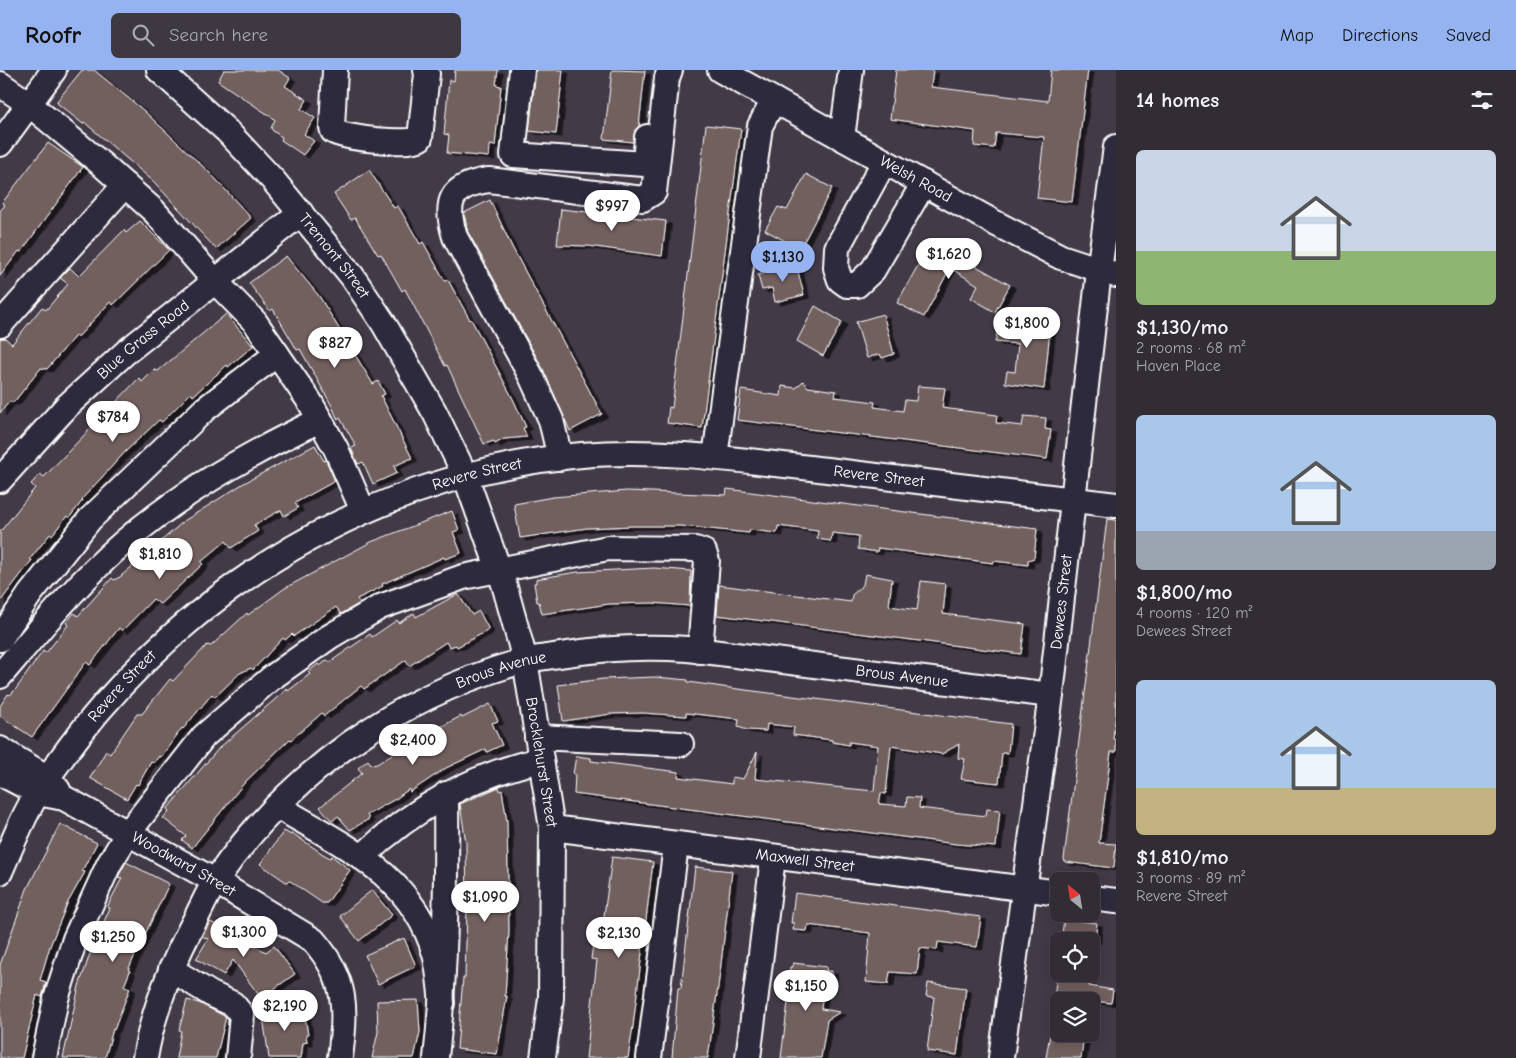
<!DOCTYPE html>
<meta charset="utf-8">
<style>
:root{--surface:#322c35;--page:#3d3841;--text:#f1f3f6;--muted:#a8a7ad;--line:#4d4850;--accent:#95b2f1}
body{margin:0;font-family:"Comic Neue",sans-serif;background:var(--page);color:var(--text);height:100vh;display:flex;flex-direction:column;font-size:19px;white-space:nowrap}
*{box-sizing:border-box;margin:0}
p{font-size:16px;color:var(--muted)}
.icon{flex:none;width:28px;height:28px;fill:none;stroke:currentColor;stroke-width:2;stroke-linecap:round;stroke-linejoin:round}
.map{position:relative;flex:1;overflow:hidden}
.side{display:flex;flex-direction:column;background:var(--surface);width:400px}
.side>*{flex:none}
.needle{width:32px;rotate:330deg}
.controls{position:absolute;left:1050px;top:802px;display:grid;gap:10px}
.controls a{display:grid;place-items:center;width:50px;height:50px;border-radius:8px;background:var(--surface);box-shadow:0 2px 12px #0003,0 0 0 1px var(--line);font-size:25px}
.price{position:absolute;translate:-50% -42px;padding:0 11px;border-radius:18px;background:#fff;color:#222;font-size:16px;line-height:32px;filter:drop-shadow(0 1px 2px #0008)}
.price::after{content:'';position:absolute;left:50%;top:30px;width:15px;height:11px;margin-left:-8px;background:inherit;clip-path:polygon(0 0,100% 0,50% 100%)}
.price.selected{background:var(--accent);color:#111}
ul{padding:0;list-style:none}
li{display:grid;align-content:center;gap:10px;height:265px;padding:0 20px}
li span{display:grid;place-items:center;height:155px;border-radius:8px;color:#555}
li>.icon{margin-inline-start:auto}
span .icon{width:90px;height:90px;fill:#fffc;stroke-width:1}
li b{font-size:21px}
h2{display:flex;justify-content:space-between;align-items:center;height:60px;padding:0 20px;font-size:21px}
header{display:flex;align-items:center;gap:30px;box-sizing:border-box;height:70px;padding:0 25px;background:var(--accent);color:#111}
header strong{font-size:24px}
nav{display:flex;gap:28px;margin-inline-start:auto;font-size:18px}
.search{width:350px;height:45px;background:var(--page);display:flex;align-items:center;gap:12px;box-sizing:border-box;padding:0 18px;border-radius:8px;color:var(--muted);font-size:19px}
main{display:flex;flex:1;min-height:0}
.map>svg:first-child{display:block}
.building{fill:#72615f;stroke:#fff;filter:url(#shadow)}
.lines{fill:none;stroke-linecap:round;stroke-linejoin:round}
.minor-casing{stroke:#fff;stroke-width:28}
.minor{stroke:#2f2a3d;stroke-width:24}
.labels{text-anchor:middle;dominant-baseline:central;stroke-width:4;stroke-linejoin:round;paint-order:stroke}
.street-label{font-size:16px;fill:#fff;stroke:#2f2a3d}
</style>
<header>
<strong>Roofr</strong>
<div class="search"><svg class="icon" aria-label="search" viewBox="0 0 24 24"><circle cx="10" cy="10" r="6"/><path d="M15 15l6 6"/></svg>Search here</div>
<nav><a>Map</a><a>Directions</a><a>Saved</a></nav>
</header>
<main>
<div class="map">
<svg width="1116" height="988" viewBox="0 0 1116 988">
<defs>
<filter id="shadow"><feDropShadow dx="5.5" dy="3" stdDeviation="0" flood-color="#0009"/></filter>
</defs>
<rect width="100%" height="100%" fill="#433a47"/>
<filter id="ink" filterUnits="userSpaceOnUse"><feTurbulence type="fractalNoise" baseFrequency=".02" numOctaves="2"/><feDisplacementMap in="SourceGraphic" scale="10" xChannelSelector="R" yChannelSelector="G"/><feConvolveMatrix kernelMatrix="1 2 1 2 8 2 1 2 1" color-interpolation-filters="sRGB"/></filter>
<g filter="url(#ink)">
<g class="building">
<polygon points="82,0 94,0 143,40 212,105 251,148 216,179 154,112 84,52 83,54 58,34 57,31"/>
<polygon points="224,0 278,0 290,8 285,16 307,30 301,39 315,48 304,64 314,71 303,85 281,70 282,67 273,61 271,58 275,50 273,48 218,11"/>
<polygon points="455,0 498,0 496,15 501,16 495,76 490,75 489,87 447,83 449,65 444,64 449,10 454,11"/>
<polygon points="536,0 563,0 556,64 529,61"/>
<polygon points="612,0 645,1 639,56 635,60 633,72 604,69"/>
<polygon points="896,0 933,0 931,17 1048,31 1051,0 1088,0 1072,132 1037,128 1044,67 996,63 994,78 974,76 975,61 890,49"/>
<polygon points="706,55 741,59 702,358 667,353 669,337 672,338"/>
<polygon points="48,73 83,97 21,182 19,181 0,206 0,141 5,135 2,133"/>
<polygon points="369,100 394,138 398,136 420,174 423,172 445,211 448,210 470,250 471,249 513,329 526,357 523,358 527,367 504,369 495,374 494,371 484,374 447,295 445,296 405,219 402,221 381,184 378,185 355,148 351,150 334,124"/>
<polygon points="806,104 832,118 800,179 765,160 778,137 787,140"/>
<polygon points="490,130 512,177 602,344 570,361 543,299 468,162 464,143"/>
<polygon points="561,139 666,151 662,186 588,176 557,175"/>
<polygon points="140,151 169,180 113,235 110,232 79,266 75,266 47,299 41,298 14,332 9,332 0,343 0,268 5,268 12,274 42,237 46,240 68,214 60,208 70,198 79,206 124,160 126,163"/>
<polygon points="931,172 955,183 960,175 973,183 967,191 1010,215 995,242 971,228 978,215 950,198 924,247 897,233"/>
<polygon points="286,186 319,226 373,314 378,311 385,324 381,326 412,388 394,396 397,403 373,414 363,392 358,394 351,378 356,376 340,348 338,350 332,336 300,279 297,280 273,239 270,241 249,213"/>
<polygon points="796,194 804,225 775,232 772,218 762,220 758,205"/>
<polygon points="815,236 842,252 823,286 797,271"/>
<polygon points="226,244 253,276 228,297 227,295 193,326 191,323 162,352 159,350 126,381 82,429 83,430 69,448 67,446 52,465 50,464 30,489 32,490 0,532 0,462 35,418 31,414 40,404 44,407 139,308 142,312 154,300 158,301"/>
<polygon points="883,244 894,284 882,288 880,284 867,288 856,252"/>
<polygon points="1002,244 1051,250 1044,319 1005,313 1007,301 1015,302 1018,274 995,272"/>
<polygon points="803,311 808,317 836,321 835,327 875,332 874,337 903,341 905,330 916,331 918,316 945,318 942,338 997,345 996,353 1022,356 1024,346 1046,348 1045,359 1051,360 1047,389 737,350 741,320 781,326 782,316 796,318"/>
<polygon points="315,375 324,391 326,390 335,411 295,433 298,438 284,446 281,440 254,455 258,461 231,478 226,471 201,492 203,494 160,534 153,529 122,561 119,558 90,595 86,592 32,667 0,646 0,636 8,624 10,625 16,619 43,581 46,583 68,555 66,553 74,543 78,546 112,508 114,510 120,507 184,451 244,413"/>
<polygon points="727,419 1037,459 1034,488 1028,490 1028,495 994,491 993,493 878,478 877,482 858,479 859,466 832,463 831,471 817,469 818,461 778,456 777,463 750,460 749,463 681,456 632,456 587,458 520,468 514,434 553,427 627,421 726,425"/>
<polygon points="452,441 459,460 453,462 461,483 445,489 444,487 382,514 383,516 357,529 360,533 341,544 336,537 294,566 292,564 285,570 283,568 253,600 251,598 240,603 215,627 212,624 183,659 182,658 161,687 159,686 154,693 151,692 138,715 136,714 127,729 90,708 106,681 110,684 137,644 142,644 170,609 173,611 207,575 211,576 247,543 248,545 285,518 371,472"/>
<polygon points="1107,449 1116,450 1116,643 1113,669 1116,670 1116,682 1111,682 1099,773 1116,774 1114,798 1065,792 1064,789"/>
<polygon points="654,498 691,501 690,536 652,533 609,534 542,544 539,532 537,532 534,513 536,513 536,509 577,502"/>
<polygon points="865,504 892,509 889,536 917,540 921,511 946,514 943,544 1025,554 1021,584 717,545 719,515 851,532 852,525 863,515"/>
<polygon points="458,524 472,545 479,541 488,558 487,561 457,577 456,575 449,577 446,572 409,596 406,590 364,619 361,616 324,646 322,643 291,670 290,669 245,712 192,778 182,770 186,766 163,748 169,741 167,739 219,678 287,619 288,621 310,604 308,602 318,594 320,596 327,590 330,592 370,564 372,567 397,550 399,553 414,543 416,547"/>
<polygon points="655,607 688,610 688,612 730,618 1011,654 1008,683 1002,683 999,713 961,709 965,689 958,688 959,674 942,684 891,676 886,724 881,723 879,734 906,736 907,727 920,728 919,738 986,746 987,739 1000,740 996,777 956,774 574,724 575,704 573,704 576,686 591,688 591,691 679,702 678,707 732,714 732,707 743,709 757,682 755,709 874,721 878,676 849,672 849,675 832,672 832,670 793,665 794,657 767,654 766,661 747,660 738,657 739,649 686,643 686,646 642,643 611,644 563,651 558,615 603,609"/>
<polygon points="490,634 498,651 492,653 502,675 487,682 486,679 446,698 410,722 409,719 397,728 367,745 369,749 350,760 338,746 332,751 320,737 362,703 358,698 368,690 372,695 377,694 419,666 420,668 461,646 462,648"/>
<polygon points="499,717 500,721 502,720 507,752 509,860 505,926 507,926 497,984 457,979 463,908 465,908 467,839 472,837 467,837 466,773 460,734"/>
<polygon points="60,754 97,773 82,801 85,802 67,834 50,876 40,910 46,912 42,927 37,925 22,988 0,988 0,895 27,819"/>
<polygon points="284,761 291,765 292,763 323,784 330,788 332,786 350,800 327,833 322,833 290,811 286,812 260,794"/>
<polygon points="612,787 653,792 633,956 628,988 586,988 597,890 591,889 593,874 600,875"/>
<polygon points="126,792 169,814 128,900 130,901 124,916 130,918 114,960 113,959 105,988 63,988 79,916 92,878 110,838 107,837 122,808 118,807"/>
<polygon points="695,797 732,801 720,902 708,988 672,988 678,918 681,918"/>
<polygon points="372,820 392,845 359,871 340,846"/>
<polygon points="795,823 981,847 977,877 938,872 937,880 920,878 917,904 890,902 888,914 866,912 870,863 808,855 807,861 793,860 794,853 791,853"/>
<polygon points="1064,849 1097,853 1095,871 1061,871"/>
<polygon points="210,852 232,862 236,854 249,861 244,870 266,882 274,876 295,904 261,928 233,890 224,905 196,889 208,869 202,866"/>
<polygon points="404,868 416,896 378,914 365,885"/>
<polygon points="793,893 827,897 826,901 832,901 831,914 824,913 821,939 840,942 827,950 821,988 781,988 791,908 789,908 790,897 793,897"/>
<polygon points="1057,904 1091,904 1089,916 1113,920 1111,933 1054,927"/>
<polygon points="928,913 966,918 957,985 927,981 934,927 926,926"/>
<polygon points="187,930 199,933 226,947 216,988 176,988 181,961 179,960"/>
<polygon points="418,930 420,962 414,988 372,988 378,962 377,931"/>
<polygon points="303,934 308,965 306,965 307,972 303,973 301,988 269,988 262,941"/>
<polygon points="1050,964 1084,964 1081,988 1046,988"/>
</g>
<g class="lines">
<defs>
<g id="minor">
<path id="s1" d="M159,0L227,61L273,110L352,206L384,254L435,343L465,405L504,514L525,590L552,758L551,928L543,988"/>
<path d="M335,0L332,57L333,61C343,68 412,76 420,68L427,4L426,0"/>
<polyline points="522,0 513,85 645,94 647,67"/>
<path id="s2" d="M720,0L995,153L1061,187L1116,205"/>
<polyline points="0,14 29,34 99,92 154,141 214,210 255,252 310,332 336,379 363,441"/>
<polyline points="842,68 851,0"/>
<polyline points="0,74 54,0"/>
<polyline points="884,92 837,178 836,198 840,210 847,215 857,215 873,200 924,113"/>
<polyline points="0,255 125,115"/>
<polyline points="715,387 760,56 774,30"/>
<path d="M560,388L551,350L531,306L455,167C444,132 450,115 489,110L643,129L654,122L667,8L670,0"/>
<path id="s3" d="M0,410L67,336L126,282L301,143"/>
<polyline points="0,569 30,524 90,449 205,339 277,284"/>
<path d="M0,606C39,560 78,512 124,472C182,422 250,383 320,350"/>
<polyline points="537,667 681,674"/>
<polyline points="0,679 48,708 58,720"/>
<path id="s4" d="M0,703L38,723L64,728L215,811L313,870C348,910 346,939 340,988"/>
<path d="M277,736C342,775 412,804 435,884C439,899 440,917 442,933"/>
<path id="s5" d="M552,758L1059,823"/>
<path d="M363,786C412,739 475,704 541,690"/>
<path id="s6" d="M0,802C12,775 23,745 39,721C160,534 359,405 582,385C664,378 745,391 827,400C923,412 1020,423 1116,435"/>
<polyline points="1091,828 1116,831"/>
<polyline points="171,899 211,924 233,934 242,945 238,988"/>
<polyline points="44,988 56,929 75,869 109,794 128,763 204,666 270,609 329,567 380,537 463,507 608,478 695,479 704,482 707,491 700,581"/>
<path id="s7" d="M145,988C153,940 171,896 193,854C201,839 207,824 216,810C289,703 398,626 523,591C535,588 548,587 560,585C603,578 644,576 688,579L1051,625"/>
<path d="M436,988C446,901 447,812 446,724"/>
<polyline points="649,988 676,775"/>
<polyline points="748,988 773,788"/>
<path id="s8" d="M1001,988L1051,625L1099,201L1116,77"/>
</g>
</defs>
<use href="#minor" class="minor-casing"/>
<use href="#minor" class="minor"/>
</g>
</g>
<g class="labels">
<g class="street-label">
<text stroke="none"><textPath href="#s2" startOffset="224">Welsh Road</textPath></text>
<text stroke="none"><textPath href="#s1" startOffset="256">Tremont Street</textPath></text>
<text stroke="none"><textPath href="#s3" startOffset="201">Blue Grass Road</textPath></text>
<text stroke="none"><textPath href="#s6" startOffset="644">Revere Street</textPath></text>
<text stroke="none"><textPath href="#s6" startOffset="1049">Revere Street</textPath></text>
<text stroke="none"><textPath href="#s8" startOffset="460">Dewees Street</textPath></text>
<text stroke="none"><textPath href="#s7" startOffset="554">Brous Avenue</textPath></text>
<text stroke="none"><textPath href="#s7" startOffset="959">Brous Avenue</textPath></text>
<text stroke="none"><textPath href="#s6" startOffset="224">Revere Street</textPath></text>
<text stroke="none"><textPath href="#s1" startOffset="810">Brocklehurst Street</textPath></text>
<text stroke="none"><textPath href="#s5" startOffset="255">Maxwell Street</textPath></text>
<text stroke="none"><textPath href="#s4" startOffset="206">Woodward Street</textPath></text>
</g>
</g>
</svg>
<div class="controls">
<a><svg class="needle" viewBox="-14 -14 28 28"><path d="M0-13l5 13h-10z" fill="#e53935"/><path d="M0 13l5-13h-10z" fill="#a8a7ad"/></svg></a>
<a><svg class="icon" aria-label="locate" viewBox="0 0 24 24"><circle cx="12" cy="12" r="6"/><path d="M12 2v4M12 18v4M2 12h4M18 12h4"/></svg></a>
<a><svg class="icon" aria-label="layers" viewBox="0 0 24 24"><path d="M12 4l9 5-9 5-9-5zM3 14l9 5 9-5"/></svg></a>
</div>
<b class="price" style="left:612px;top:162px">$997</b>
<b class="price" style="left:949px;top:210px">$1,620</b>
<b class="price selected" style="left:783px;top:213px">$1,130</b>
<b class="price" style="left:1027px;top:279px">$1,800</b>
<b class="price" style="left:335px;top:299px">$827</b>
<b class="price" style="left:113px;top:373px">$784</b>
<b class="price" style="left:160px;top:510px">$1,810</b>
<b class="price" style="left:413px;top:696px">$2,400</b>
<b class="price" style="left:485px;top:853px">$1,090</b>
<b class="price" style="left:244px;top:888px">$1,300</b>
<b class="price" style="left:619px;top:889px">$2,130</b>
<b class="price" style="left:113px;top:893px">$1,250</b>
<b class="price" style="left:806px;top:942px">$1,150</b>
<b class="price" style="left:285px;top:962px">$2,190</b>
</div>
<section class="side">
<h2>14 homes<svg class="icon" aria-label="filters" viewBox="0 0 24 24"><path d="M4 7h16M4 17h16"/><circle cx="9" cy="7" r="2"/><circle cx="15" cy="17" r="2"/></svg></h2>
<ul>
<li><span style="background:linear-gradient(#c9d6e8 65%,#8fb573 0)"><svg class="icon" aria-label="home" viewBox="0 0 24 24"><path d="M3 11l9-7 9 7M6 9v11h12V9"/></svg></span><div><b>$1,130/mo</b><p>2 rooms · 68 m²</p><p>Haven Place</p></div></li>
<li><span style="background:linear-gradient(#a9c7e8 75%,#9aa5b1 0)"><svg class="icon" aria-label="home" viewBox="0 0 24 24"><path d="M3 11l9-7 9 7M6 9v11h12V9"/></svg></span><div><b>$1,800/mo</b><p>4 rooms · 120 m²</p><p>Dewees Street</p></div></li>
<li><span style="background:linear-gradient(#a9c7e8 70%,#c2b280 0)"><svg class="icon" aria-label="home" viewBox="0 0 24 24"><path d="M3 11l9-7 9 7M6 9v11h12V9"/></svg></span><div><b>$1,810/mo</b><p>3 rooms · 89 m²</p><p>Revere Street</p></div></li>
</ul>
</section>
</main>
